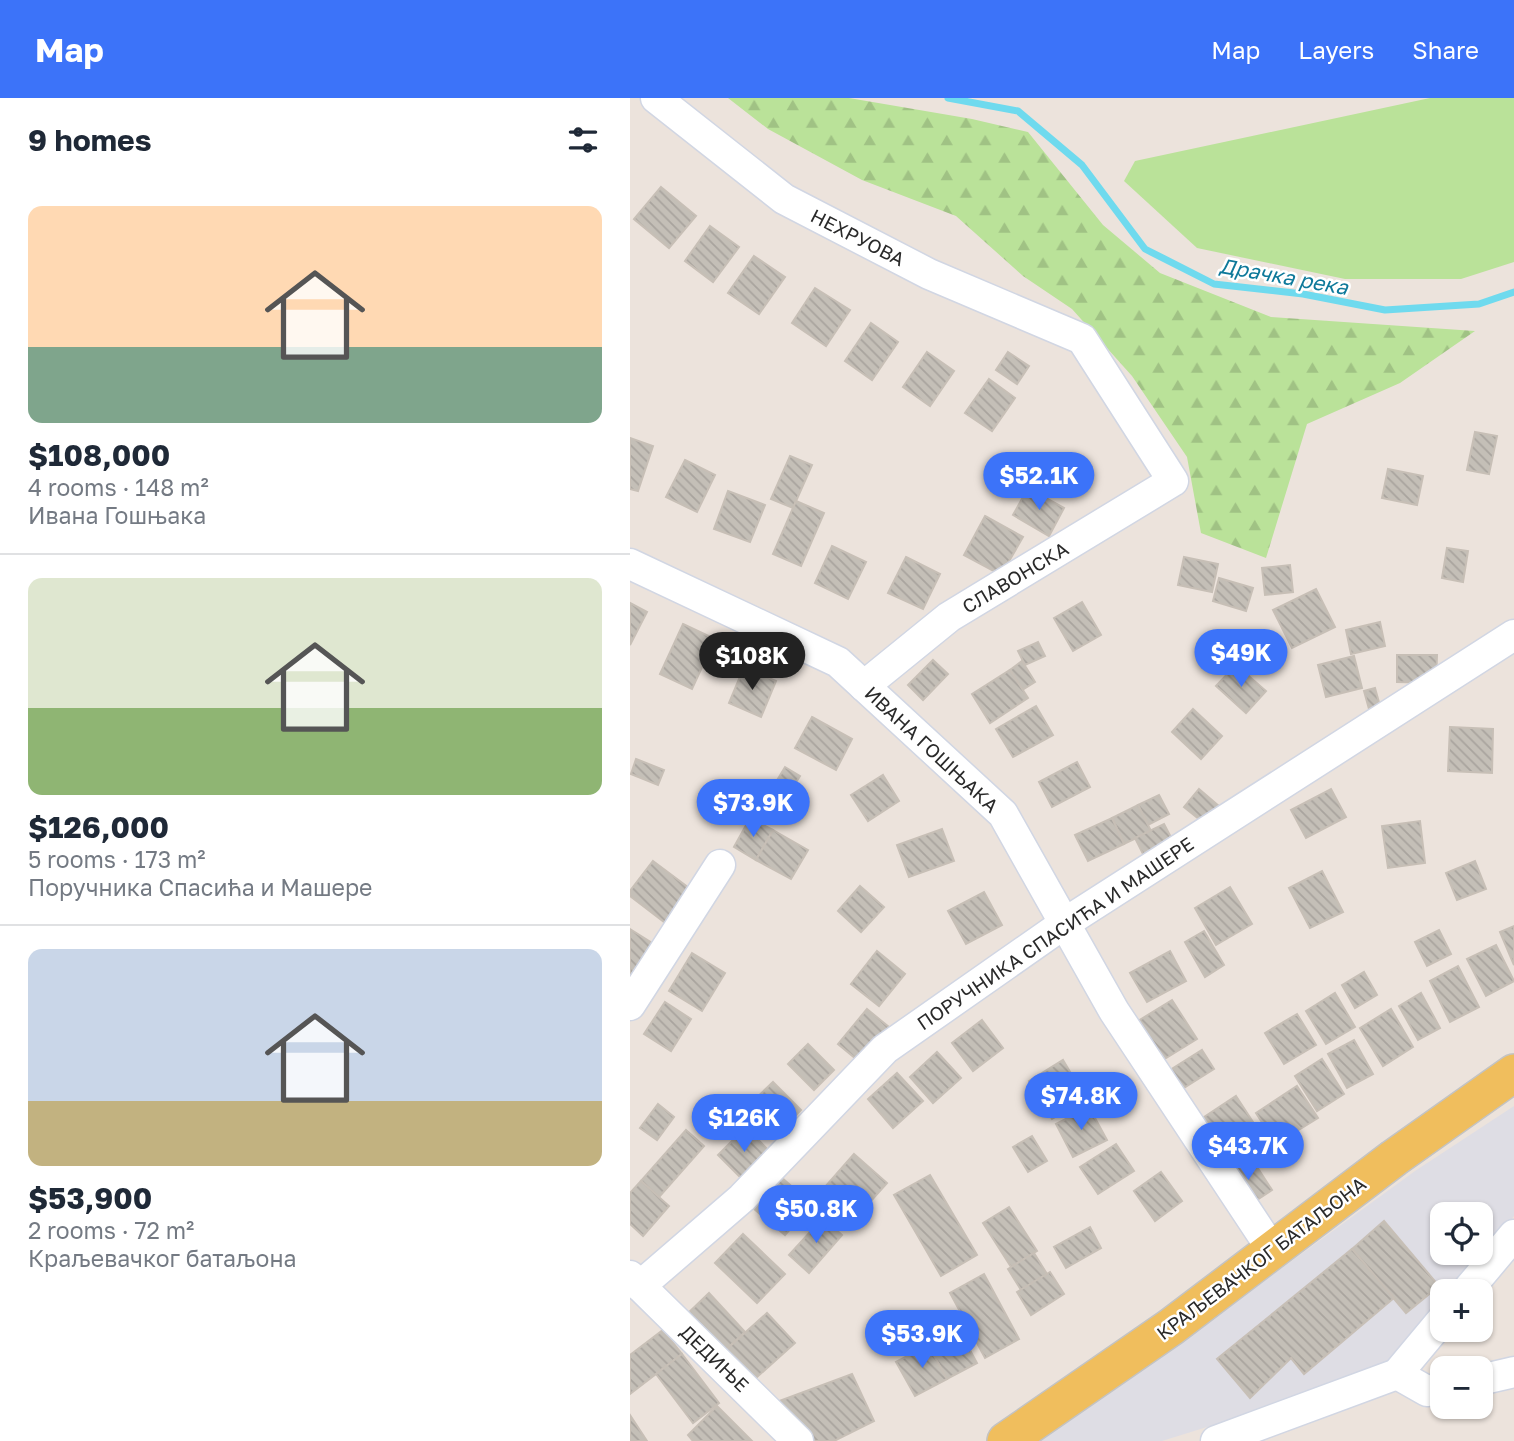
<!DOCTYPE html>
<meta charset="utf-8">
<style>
:root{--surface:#fff;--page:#f2f2f3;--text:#1f2937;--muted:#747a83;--line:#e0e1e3;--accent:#3c73f9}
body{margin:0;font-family:"Golos Text",sans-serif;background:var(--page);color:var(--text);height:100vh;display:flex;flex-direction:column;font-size:26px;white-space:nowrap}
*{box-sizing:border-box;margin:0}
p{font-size:23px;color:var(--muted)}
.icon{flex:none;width:38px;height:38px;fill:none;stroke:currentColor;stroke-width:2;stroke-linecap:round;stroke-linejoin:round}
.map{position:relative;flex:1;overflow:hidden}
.side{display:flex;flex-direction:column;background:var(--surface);width:630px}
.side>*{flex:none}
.fabs{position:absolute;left:800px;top:1104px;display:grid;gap:14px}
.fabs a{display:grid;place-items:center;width:63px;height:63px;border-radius:14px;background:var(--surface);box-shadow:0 2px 5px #0004;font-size:35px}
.price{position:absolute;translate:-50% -60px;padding:0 16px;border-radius:24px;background:var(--accent);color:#fff;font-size:23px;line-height:46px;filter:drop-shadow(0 2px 4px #0008)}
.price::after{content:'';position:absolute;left:50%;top:42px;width:21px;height:16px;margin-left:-10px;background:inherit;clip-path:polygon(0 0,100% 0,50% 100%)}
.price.selected{background:#222;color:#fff}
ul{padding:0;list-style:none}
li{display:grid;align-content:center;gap:14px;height:371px;padding:0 28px}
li+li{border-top:2px solid var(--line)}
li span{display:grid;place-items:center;height:217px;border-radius:14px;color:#555}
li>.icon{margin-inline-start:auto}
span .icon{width:126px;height:126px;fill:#fffc;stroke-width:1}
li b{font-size:30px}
h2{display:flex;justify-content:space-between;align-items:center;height:84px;padding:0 28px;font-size:30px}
header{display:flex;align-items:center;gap:42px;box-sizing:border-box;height:98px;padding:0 35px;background:var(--accent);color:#fff}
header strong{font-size:33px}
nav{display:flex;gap:38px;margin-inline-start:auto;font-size:24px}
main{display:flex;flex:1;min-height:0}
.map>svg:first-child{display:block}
.industrial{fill:#dedde4;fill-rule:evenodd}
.grass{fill:#bae299}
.forest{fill:url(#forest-firs)}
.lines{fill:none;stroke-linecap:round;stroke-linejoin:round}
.stream{stroke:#6fdaee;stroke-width:7}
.building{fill:url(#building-back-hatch);stroke:#c7bfb6;stroke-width:2}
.minor-casing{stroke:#d1d6e3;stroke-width:33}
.major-casing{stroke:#c3c3c3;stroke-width:40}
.minor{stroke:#fff;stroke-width:30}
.major{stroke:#f0be5d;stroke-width:37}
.labels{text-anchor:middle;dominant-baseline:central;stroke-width:5;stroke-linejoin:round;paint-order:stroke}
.street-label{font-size:19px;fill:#2a2a2a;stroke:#fff}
.water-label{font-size:21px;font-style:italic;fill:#0e799a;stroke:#fff}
</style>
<header>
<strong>Map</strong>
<nav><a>Map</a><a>Layers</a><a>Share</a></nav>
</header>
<main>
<section class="side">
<h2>9 homes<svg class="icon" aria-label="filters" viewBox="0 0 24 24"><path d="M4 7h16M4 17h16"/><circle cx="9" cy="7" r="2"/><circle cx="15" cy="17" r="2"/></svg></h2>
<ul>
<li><span style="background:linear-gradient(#ffd9b3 65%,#7fa58c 0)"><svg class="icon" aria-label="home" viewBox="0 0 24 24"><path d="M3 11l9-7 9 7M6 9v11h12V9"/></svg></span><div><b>$108,000</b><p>4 rooms · 148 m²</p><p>Ивана Гошњака</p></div></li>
<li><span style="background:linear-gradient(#dfe7d0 60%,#8fb573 0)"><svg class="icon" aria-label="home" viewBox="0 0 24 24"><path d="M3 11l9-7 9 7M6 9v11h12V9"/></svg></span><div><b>$126,000</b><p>5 rooms · 173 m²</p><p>Поручника Спасића и Машере</p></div></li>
<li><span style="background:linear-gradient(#c9d6e8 70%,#c2b280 0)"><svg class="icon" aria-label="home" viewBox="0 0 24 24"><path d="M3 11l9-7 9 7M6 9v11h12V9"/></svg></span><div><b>$53,900</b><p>2 rooms · 72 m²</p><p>Краљевачког батаљона</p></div></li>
</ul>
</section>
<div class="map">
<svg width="884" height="1343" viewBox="0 0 884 1343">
<defs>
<pattern id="forest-firs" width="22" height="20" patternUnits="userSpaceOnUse" patternTransform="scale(1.75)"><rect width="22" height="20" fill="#bae299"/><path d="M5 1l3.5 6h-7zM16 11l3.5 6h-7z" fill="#a0c284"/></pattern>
<pattern id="building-back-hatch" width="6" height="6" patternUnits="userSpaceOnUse" patternTransform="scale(1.75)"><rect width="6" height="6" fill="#c4bfb7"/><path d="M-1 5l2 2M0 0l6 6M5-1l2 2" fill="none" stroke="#a9a49e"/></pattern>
</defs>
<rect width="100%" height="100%" fill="#ece3dc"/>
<path class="industrial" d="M884,1008V1118L825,1193L812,1194V1210L757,1273L532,1343H403L489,1289L785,1073ZM812,1116H850V1155H812Z"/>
<polygon class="grass" points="800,0 884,0 884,164 831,181 715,181 567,150 494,83 505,63"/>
<polygon class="forest" points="98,0 219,0 342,21 398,34 473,127 530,175 641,219 845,233 770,285 677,326 636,460 571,435 557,359 502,278 442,211 393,178 326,118 232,82 138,31"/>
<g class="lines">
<polyline class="stream" points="318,0 388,13 452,67 515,151 584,186 673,196 755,212 849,206 884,194"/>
</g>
<g class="building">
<polygon points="31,89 66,118 39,150 4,121"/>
<polygon points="80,128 109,149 83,184 55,163"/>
<polygon points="124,158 155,179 129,216 98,195"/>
<polygon points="185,190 220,212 196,248 162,225"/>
<polygon points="241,225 268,244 242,282 215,263"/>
<polygon points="297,254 324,273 300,308 273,289"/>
<polygon points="378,254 399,268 387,286 366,272"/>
<polygon points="359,281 385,300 362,333 335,315"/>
<polygon points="845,334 867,338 859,376 837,372"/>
<polygon points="0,340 23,348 8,393 0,391"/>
<polygon points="160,358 182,367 163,410 141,401"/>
<polygon points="55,362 85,377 67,414 36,399"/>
<polygon points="758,371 793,378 787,407 752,400"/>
<polygon points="398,390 434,410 419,438 383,417"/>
<polygon points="98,393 135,407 120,444 84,431"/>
<polygon points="166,403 194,415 171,468 143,456"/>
<polygon points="355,418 393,439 371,477 334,457"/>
<polygon points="202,448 236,464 218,501 185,485"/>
<polygon points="817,450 838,453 833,484 812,480"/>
<polygon points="276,459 310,476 293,511 258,495"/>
<polygon points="554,459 588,466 582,494 548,487"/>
<polygon points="660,467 663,494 635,497 632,470"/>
<polygon points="589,480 623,490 616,513 583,503"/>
<polygon points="686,491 705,529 662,550 643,512"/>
<polygon points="452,504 471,537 443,553 424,520"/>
<polygon points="0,505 17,514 0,547"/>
<polygon points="750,524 755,548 721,556 716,532"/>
<polygon points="53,526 85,541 62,591 30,576"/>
<polygon points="408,544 415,558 395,567 388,553"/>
<polygon points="767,557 807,557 806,585 767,584"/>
<polygon points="724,558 732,590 696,599 688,567"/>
<polygon points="303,562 318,576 293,602 278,587"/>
<polygon points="392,563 405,584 392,592 380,572"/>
<polygon points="606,567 636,593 616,615 586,588"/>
<polygon points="114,569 146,583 131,619 99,605"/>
<polygon points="380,572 398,600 360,625 342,596"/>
<polygon points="745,590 750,608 739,611 734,593"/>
<polygon points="406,608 423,637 383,659 366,631"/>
<polygon points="563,611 592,638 571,661 542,634"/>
<polygon points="182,619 222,641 206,672 165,650"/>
<polygon points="820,629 863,631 862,675 818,673"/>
<polygon points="6,661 34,672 28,687 1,676"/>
<polygon points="447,664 460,689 422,709 409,684"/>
<polygon points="155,669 170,678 154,703 140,694"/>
<polygon points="253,677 269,703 238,723 221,697"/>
<polygon points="569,691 589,708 574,725 554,709"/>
<polygon points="701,691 716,719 676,740 661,712"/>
<polygon points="529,697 539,716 518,727 508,707"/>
<polygon points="508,707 521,733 494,746 482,720"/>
<polygon points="120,720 143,732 126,762 104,749"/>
<polygon points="482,720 494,746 458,763 445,737"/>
<polygon points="790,723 795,765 758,770 752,728"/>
<polygon points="534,726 545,747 516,762 505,740"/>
<polygon points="312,731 324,763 279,779 267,747"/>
<polygon points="143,732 178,752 161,781 126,762"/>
<polygon points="23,763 63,793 38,827 0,798 0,793"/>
<polygon points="845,763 856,791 827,802 816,775"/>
<polygon points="692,773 713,814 680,830 659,790"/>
<polygon points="230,788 254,809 231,834 208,813"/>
<polygon points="600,789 622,826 586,847 565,810"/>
<polygon points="354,794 372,827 336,846 318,813"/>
<polygon points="884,828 884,867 870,834"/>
<polygon points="0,831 27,848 6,881 0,877"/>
<polygon points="809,832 821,856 797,868 785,844"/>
<polygon points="574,833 594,867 575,879 555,844"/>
<polygon points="866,847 884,883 856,898 837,861"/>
<polygon points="247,853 275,876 249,908 221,886"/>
<polygon points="540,853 556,883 517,904 500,875"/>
<polygon points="62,855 95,875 72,913 39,893"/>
<polygon points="828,868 849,909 820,924 800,883"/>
<polygon points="734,874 747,897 725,910 712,887"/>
<polygon points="705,895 725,929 696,946 676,913"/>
<polygon points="791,895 810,930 788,942 769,908"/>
<polygon points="542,902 567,941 533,962 508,923"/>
<polygon points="35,904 61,921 41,953 14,936"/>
<polygon points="237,911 260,930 231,965 208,946"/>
<polygon points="761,911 783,949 753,968 730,930"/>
<polygon points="667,916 686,947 654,966 635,935"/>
<polygon points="352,922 373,950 343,973 322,945"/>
<polygon points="724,942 743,976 717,990 698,956"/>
<polygon points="178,946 204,972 184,992 158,966"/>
<polygon points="572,952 584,971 552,991 540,972"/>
<polygon points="307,954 331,980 303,1005 280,979"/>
<polygon points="692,961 714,996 687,1013 665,978"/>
<polygon points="433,962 456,1001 422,1021 399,983"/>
<polygon points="267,975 293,1003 263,1030 238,1001"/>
<polygon points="143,984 171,1012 149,1034 121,1005"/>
<polygon points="667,988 688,1020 646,1046 626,1015"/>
<polygon points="606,998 638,1047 594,1075 562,1027"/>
<polygon points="28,1006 44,1019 27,1042 10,1030"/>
<polygon points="459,1009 477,1042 443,1059 426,1026"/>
<polygon points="116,1029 140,1054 113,1082 88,1057"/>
<polygon points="56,1032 74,1048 29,1099 11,1083"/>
<polygon points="402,1038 417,1063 398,1074 383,1049"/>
<polygon points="486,1046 504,1073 468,1096 450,1069"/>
<polygon points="224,1056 257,1085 221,1125 188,1097"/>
<polygon points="620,1058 642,1092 616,1109 594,1075"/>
<polygon points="531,1074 552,1103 525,1123 504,1093"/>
<polygon points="300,1077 347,1157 311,1178 264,1097"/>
<polygon points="151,1079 182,1106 155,1137 124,1111"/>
<polygon points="11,1083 39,1108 13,1138 0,1126 0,1095"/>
<polygon points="379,1109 407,1153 381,1169 353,1125"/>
<polygon points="193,1120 212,1137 179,1175 159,1157"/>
<polygon points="754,1123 809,1188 776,1215 722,1151"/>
<polygon points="460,1129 471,1150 436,1170 424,1149"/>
<polygon points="113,1136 155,1176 127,1205 85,1165"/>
<polygon points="722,1151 764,1200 674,1276 661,1260 620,1300 587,1261"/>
<polygon points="404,1155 417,1176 391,1192 378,1171"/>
<polygon points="420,1174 434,1196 401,1217 387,1194"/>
<polygon points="354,1176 389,1241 355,1260 320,1195"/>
<polygon points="79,1195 115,1234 89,1258 54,1219"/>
<polygon points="137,1215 165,1245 117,1288 89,1258"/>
<polygon points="328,1230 347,1265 317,1281 298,1247"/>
<polygon points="33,1232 52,1256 0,1296 0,1257"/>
<polygon points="298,1247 317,1281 285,1298 266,1264"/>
<polygon points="52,1256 89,1305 63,1325 26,1276"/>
<polygon points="222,1276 244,1323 204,1343 173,1343 144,1305"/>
<polygon points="87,1308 122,1343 63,1343 58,1337"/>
<polygon points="0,1317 17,1343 0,1343"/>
</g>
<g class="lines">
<defs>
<g id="minor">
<polyline points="26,0 154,101 299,176 452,241 543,383 319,519 234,588"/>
<polyline points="0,466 208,564 373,716 484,913 643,1153"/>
<polyline points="0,907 90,767"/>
<polyline points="0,1178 168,1343"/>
<polyline points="10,1188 112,1100 255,951 435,825 884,537"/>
<polyline points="836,1194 884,1137"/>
<polyline points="767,1276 797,1293 812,1290"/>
<polyline points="850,1282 884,1274"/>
<polyline points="586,1343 767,1276 812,1222"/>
</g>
<polyline id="major" points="376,1343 541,1229 764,1060 884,975"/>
</defs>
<use href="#minor" class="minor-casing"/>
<use href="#major" class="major-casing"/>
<use href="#minor" class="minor"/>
<use href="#major" class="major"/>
</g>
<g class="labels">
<g class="street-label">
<text transform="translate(228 139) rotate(27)">НЕХРУОВА</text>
<text transform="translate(385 479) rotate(-31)">СЛАВОНСКА</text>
<text transform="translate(302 651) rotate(43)">ИВАНА ГОШЊАКА</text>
<text transform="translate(425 835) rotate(-34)">ПОРУЧНИКА СПАСИЋА И МАШЕРЕ</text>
<text transform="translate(631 1160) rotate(-37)">КРАЉЕВАЧКОГ БАТАЉОНА</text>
<text transform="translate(85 1260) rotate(44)">ДЕДИЊЕ</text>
</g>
<g class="water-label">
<text transform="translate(654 178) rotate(10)">Драчка река</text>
</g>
</g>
</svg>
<div class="fabs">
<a><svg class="icon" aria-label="locate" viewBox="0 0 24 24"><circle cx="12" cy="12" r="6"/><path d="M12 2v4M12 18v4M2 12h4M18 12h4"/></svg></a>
<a>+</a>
<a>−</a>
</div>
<b class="price" style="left:409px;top:414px">$52.1K</b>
<b class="price" style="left:611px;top:591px">$49K</b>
<b class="price selected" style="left:122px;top:594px">$108K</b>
<b class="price" style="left:123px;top:741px">$73.9K</b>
<b class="price" style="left:451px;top:1034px">$74.8K</b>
<b class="price" style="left:114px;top:1056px">$126K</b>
<b class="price" style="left:618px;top:1084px">$43.7K</b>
<b class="price" style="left:186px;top:1147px">$50.8K</b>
<b class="price" style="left:292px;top:1272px">$53.9K</b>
</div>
</main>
